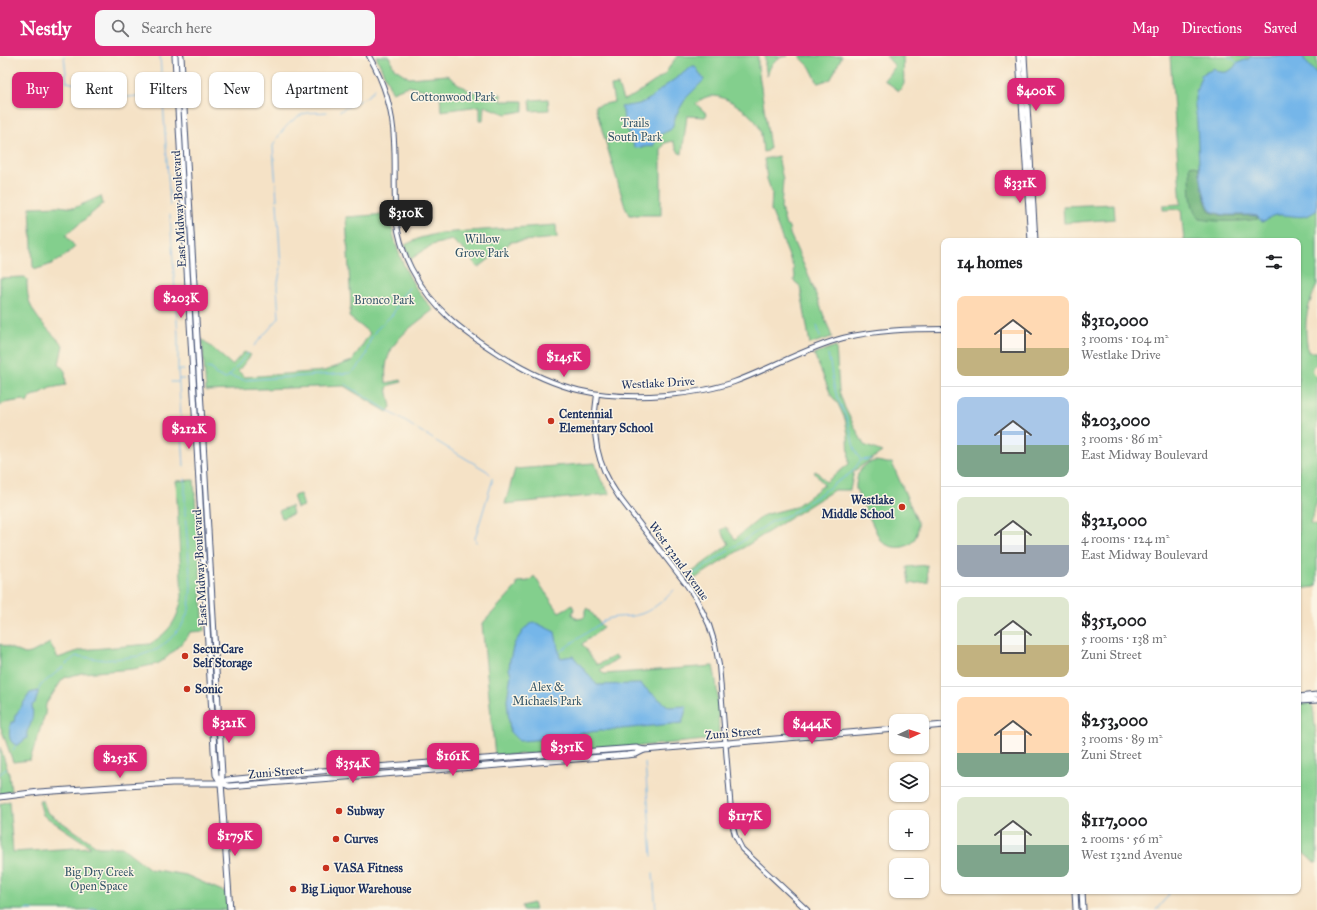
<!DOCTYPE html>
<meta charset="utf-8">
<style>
:root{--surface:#fff;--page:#f6f6f6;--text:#202124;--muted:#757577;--line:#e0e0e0;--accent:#db2777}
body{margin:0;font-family:"IM FELL Great Primer",serif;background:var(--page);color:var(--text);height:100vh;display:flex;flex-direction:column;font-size:15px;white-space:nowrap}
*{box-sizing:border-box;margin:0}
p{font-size:13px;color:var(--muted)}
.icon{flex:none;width:22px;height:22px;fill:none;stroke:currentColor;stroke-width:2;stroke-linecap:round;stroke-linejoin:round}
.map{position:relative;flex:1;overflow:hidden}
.side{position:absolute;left:941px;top:182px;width:360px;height:656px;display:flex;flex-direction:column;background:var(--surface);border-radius:8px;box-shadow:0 1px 3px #0004}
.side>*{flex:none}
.guide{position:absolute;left:12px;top:16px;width:380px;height:36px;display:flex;gap:8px}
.needle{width:26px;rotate:86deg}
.buttons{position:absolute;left:889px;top:658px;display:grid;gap:8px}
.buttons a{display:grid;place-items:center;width:40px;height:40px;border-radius:8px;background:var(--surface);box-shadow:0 1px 3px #0004;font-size:20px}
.price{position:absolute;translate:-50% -34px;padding:0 9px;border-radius:8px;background:var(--accent);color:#fff;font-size:13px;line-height:26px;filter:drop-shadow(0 1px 2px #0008)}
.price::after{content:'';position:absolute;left:50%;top:24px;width:12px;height:9px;margin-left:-6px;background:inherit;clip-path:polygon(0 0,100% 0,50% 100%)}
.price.active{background:#222;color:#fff}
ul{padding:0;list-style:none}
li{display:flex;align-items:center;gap:12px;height:100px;padding:0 16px}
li+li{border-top:1px solid var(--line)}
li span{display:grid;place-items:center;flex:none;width:112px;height:80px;border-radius:8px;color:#555}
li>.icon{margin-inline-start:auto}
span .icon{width:48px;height:48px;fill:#fffc;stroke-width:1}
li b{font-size:17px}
h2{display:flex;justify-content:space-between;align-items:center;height:48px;padding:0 16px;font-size:17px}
.pill{padding:0 14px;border-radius:8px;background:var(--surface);box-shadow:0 1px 3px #0004;font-size:14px;line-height:36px}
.pill.active{background:var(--accent);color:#fff}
header{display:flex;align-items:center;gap:24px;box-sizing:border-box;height:56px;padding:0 20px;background:var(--accent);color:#fff}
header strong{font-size:19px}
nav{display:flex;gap:22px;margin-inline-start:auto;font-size:14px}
.search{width:280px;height:36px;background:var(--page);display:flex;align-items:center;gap:10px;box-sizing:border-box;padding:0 14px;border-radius:8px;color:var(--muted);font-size:15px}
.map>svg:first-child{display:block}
.green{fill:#83cf8d;stroke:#4f7f76}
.forest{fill:#6ab278;stroke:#42706b}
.water{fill:#74b6e9;stroke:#4872a4}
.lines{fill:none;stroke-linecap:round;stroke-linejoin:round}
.stream{stroke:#74b6e9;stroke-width:1}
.minor-casing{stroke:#3c4a6e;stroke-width:6}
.major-casing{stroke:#3c4a6e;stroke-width:7}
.minor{stroke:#fff;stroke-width:4}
.major{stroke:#fff;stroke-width:5}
.poi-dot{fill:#c8321e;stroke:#fcf5e5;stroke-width:1.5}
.labels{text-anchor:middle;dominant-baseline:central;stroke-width:3;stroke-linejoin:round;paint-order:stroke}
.park-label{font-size:12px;fill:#35576a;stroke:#fcf5e5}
.street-label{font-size:12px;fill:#1b2f5e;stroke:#fcf5e5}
.poi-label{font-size:12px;font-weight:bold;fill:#1b2f5e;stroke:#fcf5e5;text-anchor:start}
</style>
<header>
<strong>Nestly</strong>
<div class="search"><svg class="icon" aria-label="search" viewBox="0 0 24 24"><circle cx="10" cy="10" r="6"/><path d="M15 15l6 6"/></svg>Search here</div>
<nav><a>Map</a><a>Directions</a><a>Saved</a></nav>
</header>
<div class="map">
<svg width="1317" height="854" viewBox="0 0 1317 854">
<rect width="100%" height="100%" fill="#fcf5e5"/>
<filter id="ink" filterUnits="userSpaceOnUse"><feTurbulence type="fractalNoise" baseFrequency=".025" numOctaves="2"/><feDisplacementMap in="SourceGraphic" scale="8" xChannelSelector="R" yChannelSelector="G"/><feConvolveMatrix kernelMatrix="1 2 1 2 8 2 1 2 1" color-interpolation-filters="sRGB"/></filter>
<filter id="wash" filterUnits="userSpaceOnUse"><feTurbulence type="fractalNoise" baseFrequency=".012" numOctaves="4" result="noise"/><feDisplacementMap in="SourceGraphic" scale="16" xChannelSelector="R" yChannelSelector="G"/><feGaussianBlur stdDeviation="0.9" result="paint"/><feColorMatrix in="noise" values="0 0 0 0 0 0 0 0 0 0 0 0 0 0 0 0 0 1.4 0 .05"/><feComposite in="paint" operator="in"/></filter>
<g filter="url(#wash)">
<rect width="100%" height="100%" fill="#f5e2c6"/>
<g class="green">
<path d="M376,0H389L394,12L409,22L447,19C468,36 474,39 501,38V45H523V55L506,58L484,50L483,64H480V50L441,55L440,38L408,30L392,36Z"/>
<path d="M677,0H758V11L770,92L768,95L763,96C762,88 762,78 759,71C753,58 727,40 713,40C706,40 701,43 696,48L707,58L705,61L687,60L682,98L679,97L673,85L665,87L661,94V159H629L625,151L595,50L614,46L611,30L618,29L623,44L633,40L664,19Z"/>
<path d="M765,0H788C774,1 771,8 767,20L765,9Z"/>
<polygon points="799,0 842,0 831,23 818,27 810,11"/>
<polygon points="886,0 903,0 904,28 899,35 884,24 894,12 894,9"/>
<path d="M1170,0H1317V229C1305,255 1304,268 1308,296H1317V308L1314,310L1312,316L1317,321V445L1310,468L1317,470V529L1315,531L1298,533V185H1184L1181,153L1163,154V149L1181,148Z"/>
<polygon points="548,43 549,54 531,55 530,44"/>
<polygon points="778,100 783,124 781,152 786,170 789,171 790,178 806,214 807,215 832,281 810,288 800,230 794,225 795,219 793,215 794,213 771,154 772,137 767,123 764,103"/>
<path d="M101,140L103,148L66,179L75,191C62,202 54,209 36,213L33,211L30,151L59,150L74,152Z"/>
<polygon points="1114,148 1115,163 1064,167 1063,150"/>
<path d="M389,158C393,183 401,207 414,229C419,238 427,246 433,254C413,270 389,284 386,311C385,316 386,322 386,327L401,324L402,326L390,329L387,332L391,351L387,356L344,330L206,335L202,283L232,309L244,296L251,299L238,315L245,321L324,315L352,305L370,277L349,261L351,249L346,161Z"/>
<polygon points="556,169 557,182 511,186 478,212 466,196 452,184 432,189 411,203 405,189 420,182 440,177"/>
<path d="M25,221L27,223C27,230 27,237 29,244C33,261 51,276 63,289L59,308L65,315L66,329L50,332L37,339H34L30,341L27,347L23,344L4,347L0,350V222Z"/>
<polygon points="836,290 839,335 845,352 864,389 882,396 854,415 850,434 834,434 691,525 687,520 729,488 721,474 726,471 735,483 764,459 795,451 824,429 814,416 816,415 826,426 849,408 848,378 845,363 838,348 831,339 814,298"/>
<path d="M875,405C880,405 887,408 892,407L918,467C918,471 918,476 916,480C910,495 890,494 880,484L856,433V428L858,418L861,413L868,407Z"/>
<polygon points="595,407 601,424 610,438 505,448 515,413"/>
<path d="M194,424L204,575L190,576L187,582L165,603L157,608L133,613L82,617L66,621L62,624L46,648L45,658L30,704L13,706L0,669V588L25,598L31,597L50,587L58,602L81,594L150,588C171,574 177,565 182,541L176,425Z"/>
<polygon points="300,438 304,450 297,452 293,440"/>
<polygon points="291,450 293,458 282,462 279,455"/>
<polygon points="927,509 928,526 909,528 907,511"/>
<path d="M534,520L559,556L572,549L574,553L572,558L574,561L578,563L583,562L585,560V554L588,552L603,572L582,588L597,609L615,600L618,602L600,614L604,618L713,610C719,633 718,657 719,681L716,683L632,691L495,700L482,568L517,530V526L529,525Z"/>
<polygon points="1298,647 1310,647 1313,651 1317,688 1317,807 1314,806 1301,795 1298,794"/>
<polygon points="0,691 9,718 11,735 0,738"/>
<polygon points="9,745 13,796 91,791 43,759 39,745 43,745 47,756 98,791 122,791 150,813 186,819 229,838 230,854 0,854 0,748"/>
<polygon points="533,847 535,854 523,854 522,850"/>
</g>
<path class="forest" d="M1195,109L1199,112L1206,148L1210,156L1223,160H1257L1258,163C1238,166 1219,166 1199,163C1188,149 1191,127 1190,110Z"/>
<g class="water">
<path d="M1251,0H1303L1305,5L1317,18V154C1314,156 1310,159 1306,160C1294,163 1274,153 1266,165L1262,166L1257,160L1251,159H1224L1211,155C1197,129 1199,95 1197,67C1197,59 1194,50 1195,42C1196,35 1198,28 1201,21L1200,20C1204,16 1210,16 1214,12C1218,17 1227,18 1232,13C1234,12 1235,10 1236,8C1240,6 1244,4 1249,3Z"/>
<polygon points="693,10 695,10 704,24 686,42 676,59 672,72 670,74 659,79 653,90 635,92 624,65 623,55 621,51 639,48 646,45 654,40 661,33"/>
<polygon points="534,566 555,576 560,602 573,600 597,629 640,628 669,651 687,650 682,667 579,677 575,681 519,685 510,676 507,644 511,618 509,613 510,603 514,588 525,572"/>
<path d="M38,635V638L35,647L32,649C33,656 33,660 31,667C29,674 26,673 27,682L18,689C7,688 9,675 11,666H14L15,660L30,637Z"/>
</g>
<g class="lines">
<g class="stream">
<polyline points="64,0 67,26 76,28 91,45 156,38 162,39"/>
<polyline points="160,0 170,150"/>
<polyline points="1227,0 1234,4 1238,8"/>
<polyline points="340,55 368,40 374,33"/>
<path d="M277,144L273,90C279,77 293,60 307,57C314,56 320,57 327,56"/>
<polyline points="170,159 178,280 178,314 184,410"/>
<polyline points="171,240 176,240"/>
<polyline points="817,269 820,281"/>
<polyline points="254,290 279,262 277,231 281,211 277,147"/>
<polyline points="207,312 212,313 215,318 225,323 229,320 248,297"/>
<polyline points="179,314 184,314"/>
<polyline points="229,320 244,324 351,317 358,311 366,299 370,284 376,274 393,258 401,241 409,232"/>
<polyline points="179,323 184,323"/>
<polyline points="171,326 178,326"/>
<polyline points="345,328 433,383"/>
<polyline points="436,385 487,415 490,418"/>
<polyline points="861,404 871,403"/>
<polyline points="476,486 475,482 492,426 492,422"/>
<path d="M691,520L771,466L791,458L852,416L861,404C851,391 853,381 848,366C845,357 840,349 837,341C832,327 832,312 828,298"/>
<path d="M559,596L605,564C616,559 626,562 637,559C649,557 666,543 674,534"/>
<polyline points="66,608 76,600 105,604 139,600 158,593 170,583 182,569 189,554 191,530 185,457 185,423"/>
<polyline points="38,635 41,629 63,611"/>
<polyline points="13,694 16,689"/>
<polyline points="645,707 652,800"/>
<polyline points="0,718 6,713"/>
<polyline points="653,817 656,854"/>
<polyline points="25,854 31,853 33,854"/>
<polyline points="90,854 93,852 100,854"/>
<polyline points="1156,854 1167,841 1170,835"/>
</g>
</g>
</g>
<g filter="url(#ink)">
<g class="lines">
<defs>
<g id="minor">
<path d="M369,0C384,26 393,55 394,85C397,133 388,166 411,212C432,253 462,275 500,299C557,335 599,344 666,339C689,337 712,334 734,326C770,313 805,292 843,282C877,274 910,273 944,273"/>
<path d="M597,338C591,378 596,408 619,441L686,528L697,544L709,569L715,588L719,609L732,767L735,779L742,793L807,854"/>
</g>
<g id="major">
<polyline points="175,0 214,694 216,719 221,727"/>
<polyline points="181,0 222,719 221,727 230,854"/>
<polyline points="1019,0 1031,185"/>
<polyline points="1024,0 1035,185"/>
<polyline points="1298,641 1317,639"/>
<polyline points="1298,645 1317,644"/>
<polyline points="922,671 944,669"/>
<polyline points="221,727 227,724 321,715 636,692 644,694 896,673"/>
<polyline points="0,741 39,736 172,727 221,727 229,730 627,699 636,698 644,694"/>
<polyline points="1075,835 1076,854"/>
<polyline points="1082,835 1083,854"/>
</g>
</defs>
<use href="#minor" class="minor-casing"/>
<use href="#major" class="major-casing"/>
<use href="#minor" class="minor"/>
<use href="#major" class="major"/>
</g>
</g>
<g class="poi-dot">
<circle cx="551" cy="365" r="4"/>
<circle cx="902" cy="451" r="4"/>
<circle cx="185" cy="600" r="4"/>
<circle cx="187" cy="633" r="4"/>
<circle cx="339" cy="755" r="4"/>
<circle cx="336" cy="783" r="4"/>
<circle cx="326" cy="812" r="4"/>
<circle cx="293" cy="833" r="4"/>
</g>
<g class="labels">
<g class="park-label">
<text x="453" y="41">Cottonwood Park</text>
<text x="635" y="67">Trails<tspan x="635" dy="14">South Park</tspan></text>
<text x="482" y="183">Willow<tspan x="482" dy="14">Grove Park</tspan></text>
<text x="384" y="244">Bronco Park</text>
<text x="547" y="631">Alex &amp;<tspan x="547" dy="14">Michaels Park</tspan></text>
<text x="99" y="816">Big Dry Creek<tspan x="99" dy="14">Open Space</tspan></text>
</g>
<g class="street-label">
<text transform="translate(179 153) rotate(-93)">East Midway Boulevard</text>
<text transform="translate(658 327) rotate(-3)">Westlake Drive</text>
<text transform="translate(679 505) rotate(54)">West 132nd Avenue</text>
<text transform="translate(200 512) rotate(-93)">East Midway Boulevard</text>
<text transform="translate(733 677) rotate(-5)">Zuni Street</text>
<text transform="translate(276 716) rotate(-5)">Zuni Street</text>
</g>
<g class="poi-label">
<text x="559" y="358">Centennial<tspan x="559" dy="14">Elementary School</tspan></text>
<text x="894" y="444" text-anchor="end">Westlake<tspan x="894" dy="14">Middle School</tspan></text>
<text x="193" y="593">SecurCare<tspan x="193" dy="14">Self Storage</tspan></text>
<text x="195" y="633">Sonic</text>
<text x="347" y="755">Subway</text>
<text x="344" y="783">Curves</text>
<text x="334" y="812">VASA Fitness</text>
<text x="301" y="833">Big Liquor Warehouse</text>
</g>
</g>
</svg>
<div class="buttons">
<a><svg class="needle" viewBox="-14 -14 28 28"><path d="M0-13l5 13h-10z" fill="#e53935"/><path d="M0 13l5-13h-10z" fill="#757577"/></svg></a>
<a><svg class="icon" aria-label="layers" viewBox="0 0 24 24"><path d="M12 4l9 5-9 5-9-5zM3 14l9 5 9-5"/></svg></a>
<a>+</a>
<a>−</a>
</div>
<b class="price" style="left:1036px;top:56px">$400K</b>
<b class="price" style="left:1020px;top:148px">$331K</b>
<b class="price active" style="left:406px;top:178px">$310K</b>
<b class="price" style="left:181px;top:263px">$203K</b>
<b class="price" style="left:564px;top:322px">$145K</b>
<b class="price" style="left:189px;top:394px">$212K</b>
<b class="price" style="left:229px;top:688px">$321K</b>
<b class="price" style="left:812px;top:689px">$444K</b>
<b class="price" style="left:567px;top:712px">$351K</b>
<b class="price" style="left:453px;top:721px">$161K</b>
<b class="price" style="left:120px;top:723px">$253K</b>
<b class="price" style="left:353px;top:728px">$354K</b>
<b class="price" style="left:745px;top:781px">$117K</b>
<b class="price" style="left:235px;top:801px">$179K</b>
<div class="guide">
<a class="pill active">Buy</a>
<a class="pill">Rent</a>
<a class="pill">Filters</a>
<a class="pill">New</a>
<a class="pill">Apartment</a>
</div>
<section class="side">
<h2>14 homes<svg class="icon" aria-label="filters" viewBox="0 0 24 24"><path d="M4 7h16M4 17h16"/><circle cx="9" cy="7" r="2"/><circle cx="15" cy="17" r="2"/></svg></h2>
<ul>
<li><span style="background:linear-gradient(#ffd9b3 65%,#c2b280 0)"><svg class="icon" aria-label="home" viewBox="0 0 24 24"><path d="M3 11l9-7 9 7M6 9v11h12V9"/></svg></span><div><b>$310,000</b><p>3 rooms · 104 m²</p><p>Westlake Drive</p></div></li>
<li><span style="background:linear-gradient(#a9c7e8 60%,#7fa58c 0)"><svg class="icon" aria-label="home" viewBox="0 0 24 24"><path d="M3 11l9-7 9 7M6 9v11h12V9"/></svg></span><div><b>$203,000</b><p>3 rooms · 86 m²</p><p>East Midway Boulevard</p></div></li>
<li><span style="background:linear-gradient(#dfe7d0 60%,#9aa5b1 0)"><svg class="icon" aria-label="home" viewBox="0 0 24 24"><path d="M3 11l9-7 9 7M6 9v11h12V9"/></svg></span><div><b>$321,000</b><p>4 rooms · 124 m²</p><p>East Midway Boulevard</p></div></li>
<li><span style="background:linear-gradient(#dfe7d0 60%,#c2b280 0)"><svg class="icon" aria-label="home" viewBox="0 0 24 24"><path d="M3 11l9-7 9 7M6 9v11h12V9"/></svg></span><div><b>$351,000</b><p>5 rooms · 138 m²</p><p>Zuni Street</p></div></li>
<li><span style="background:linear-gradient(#ffd9b3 70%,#7fa58c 0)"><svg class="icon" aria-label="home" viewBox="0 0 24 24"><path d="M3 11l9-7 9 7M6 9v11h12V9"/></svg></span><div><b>$253,000</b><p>3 rooms · 89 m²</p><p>Zuni Street</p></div></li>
<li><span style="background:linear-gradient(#dfe7d0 60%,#7fa58c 0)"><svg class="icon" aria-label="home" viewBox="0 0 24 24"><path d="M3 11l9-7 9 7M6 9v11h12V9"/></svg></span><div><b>$117,000</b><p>2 rooms · 56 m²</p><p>West 132nd Avenue</p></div></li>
</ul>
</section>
</div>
